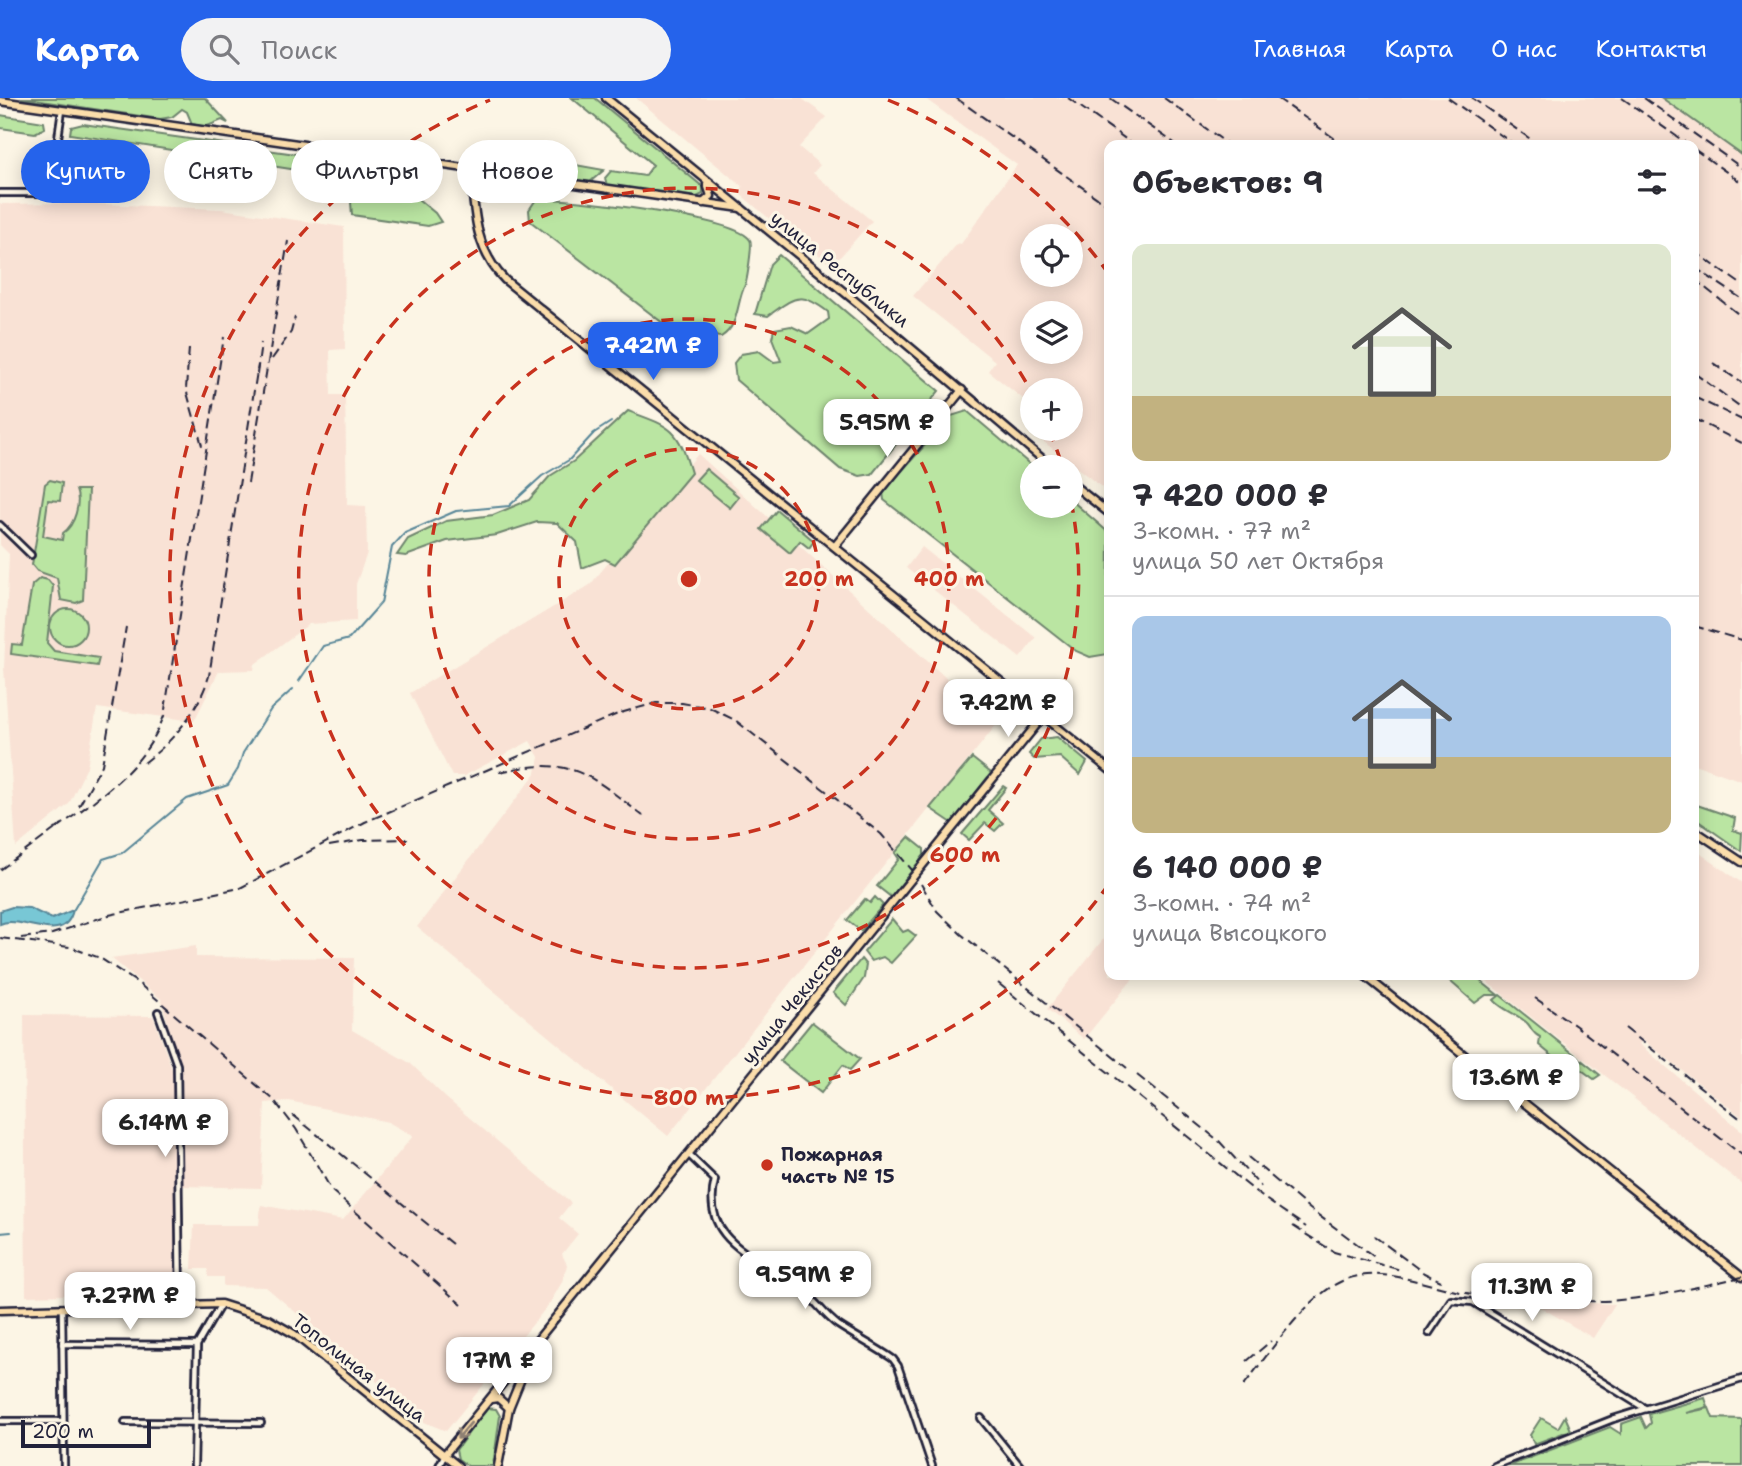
<!DOCTYPE html>
<html lang="ru">
<meta charset="utf-8">
<style>
:root{--surface:#fff;--page:#f2f2f3;--text:#2b2b33;--muted:#7c7c81;--line:#e1e1e2;--accent:#2563eb}
body{margin:0;font-family:"Shantell Sans",sans-serif;background:var(--page);color:var(--text);height:100vh;display:flex;flex-direction:column;font-size:26px;white-space:nowrap}
*{box-sizing:border-box;margin:0}
p{font-size:23px;color:var(--muted)}
.icon{flex:none;width:38px;height:38px;fill:none;stroke:currentColor;stroke-width:2;stroke-linecap:round;stroke-linejoin:round}
.map{position:relative;flex:1;overflow:hidden}
.details{position:absolute;left:1104px;top:42px;width:595px;height:840px;display:flex;flex-direction:column;background:var(--surface);border-radius:14px;box-shadow:0 4px 18px #0003}
.details>*{flex:none}
.top-card{position:absolute;left:21px;top:42px;width:665px;height:63px;display:flex;gap:14px}
.controls{position:absolute;left:1020px;top:126px;display:grid;gap:14px}
.controls a{display:grid;place-items:center;width:63px;height:63px;border-radius:50%;background:var(--surface);box-shadow:0 4px 18px #0003;font-size:35px}
.scale{position:absolute;left:21px;bottom:18px;width:130px;box-sizing:border-box;padding-left:7px;border:4px solid #22223b;border-top:0;font-size:19px;line-height:24px;white-space:nowrap;color:#22223b;-webkit-text-stroke:5px #fcf5e5;paint-order:stroke}
.price{position:absolute;translate:-50% -60px;padding:0 16px;border-radius:14px;background:#fff;color:#222;font-size:23px;line-height:46px;filter:drop-shadow(0 2px 4px #0008)}
.price::after{content:'';position:absolute;left:50%;top:42px;width:21px;height:16px;margin-left:-10px;background:inherit;clip-path:polygon(0 0,100% 0,50% 100%)}
.price.active{background:var(--accent);color:#fff}
ul{padding:0;list-style:none}
li{display:grid;align-content:center;gap:14px;height:371px;padding:0 28px}
li+li{border-top:2px solid var(--line)}
li span{display:grid;place-items:center;height:217px;border-radius:14px;color:#555}
li>.icon{margin-inline-start:auto}
span .icon{width:126px;height:126px;fill:#fffc;stroke-width:1}
li b{font-size:30px}
h2{display:flex;justify-content:space-between;align-items:center;height:84px;padding:0 28px;font-size:30px}
.chip{padding:0 24px;border-radius:32px;background:var(--surface);box-shadow:0 4px 18px #0003;font-size:24px;line-height:63px}
.chip.active{background:var(--accent);color:#fff}
header{display:flex;align-items:center;gap:42px;box-sizing:border-box;height:98px;padding:0 35px;background:var(--accent);color:#fff}
header strong{font-size:33px}
nav{display:flex;gap:38px;margin-inline-start:auto;font-size:24px}
.search{width:490px;height:63px;background:var(--page);display:flex;align-items:center;gap:18px;box-sizing:border-box;padding:0 24px;border-radius:38px;color:var(--muted);font-size:26px}
.map>svg:first-child{display:block}
.built{fill:#f9e2d5;fill-rule:evenodd}
.green{fill:#bae5a2;stroke:#6e846e;stroke-width:2}
.water{fill:#78c7d5;stroke:#568597;stroke-width:2}
.lines{fill:none;stroke-linecap:round;stroke-linejoin:round}
.stream{stroke:#568597;stroke-width:2}
.minor-casing{stroke:#22223b;stroke-width:10}
.major-casing{stroke:#22223b;stroke-width:11}
.minor{stroke:#fcf5e5;stroke-width:4.5}
.major{stroke:#fbddab;stroke-width:6}
.rail{stroke:#22223b;stroke-width:2;stroke-dasharray:10 5;stroke-linecap:butt}
.oneway{stroke:#8e8073}
.ring{fill:none;stroke:#c8321e;stroke-width:3.5;stroke-dasharray:12 9}
.poi-dot{fill:#c8321e;stroke:#fcf5e5;stroke-width:2.5}
.labels{text-anchor:middle;dominant-baseline:central;stroke-width:6;stroke-linejoin:round;paint-order:stroke}
.street-label{font-size:19px;fill:#22223b;stroke:#fcf5e5}
.poi-label{font-size:19px;font-weight:bold;fill:#22223b;stroke:#fcf5e5;text-anchor:start}
.centre{fill:#c8321e;stroke:#fcf5e5;stroke-width:3.5}
.ring-label{font-size:21px;text-anchor:middle;font-weight:bold;fill:#c8321e;stroke:#fcf5e5;stroke-width:6;stroke-linejoin:round;paint-order:stroke}
</style>
<header>
<strong>Карта</strong>
<div class="search"><svg class="icon" aria-label="search" viewBox="0 0 24 24"><circle cx="10" cy="10" r="6"/><path d="M15 15l6 6"/></svg>Поиск</div>
<nav><a>Главная</a><a>Карта</a><a>О нас</a><a>Контакты</a></nav>
</header>
<div class="map">
<svg width="1742" height="1368" viewBox="0 0 1742 1368">
<rect width="100%" height="100%" fill="#fcf5e5"/>
<filter id="ink" filterUnits="userSpaceOnUse"><feTurbulence type="fractalNoise" baseFrequency=".0143" numOctaves="2"/><feDisplacementMap in="SourceGraphic" scale="14" xChannelSelector="R" yChannelSelector="G"/><feConvolveMatrix kernelMatrix="1 2 1 2 8 2 1 2 1" color-interpolation-filters="sRGB"/></filter>
<g filter="url(#ink)">
<g class="built">
<polygon points="636,0 801,0 827,19 799,49 820,67 813,75 872,123 832,168 775,120 772,123 739,95 743,89"/>
<path d="M924,0H1662L1742,57V683L1694,666V47H1110L1109,395L1030,333L1032,329L1071,331V292H1032V308L988,273L995,263L913,198L958,145L961,146L1017,67ZM1032,138H1071V177H1032ZM1032,215H1071V254H1032Z"/>
<polygon points="76,105 221,111 344,129 345,251 330,252 331,297 345,297 347,407 366,408 367,455 356,486 356,523 309,526 255,566 254,572 219,573 194,623 97,610 87,669 69,706 16,749 4,570 9,456 0,447 0,106"/>
<polygon points="698,356 997,626 668,1038 417,829 536,675 539,659 530,643 464,678 452,678 410,595 590,487"/>
<polygon points="922,449 1036,540 1020,560 906,470"/>
<polygon points="1694,751 1742,785 1742,1019 1643,942 1639,946 1742,1033 1742,1086 1478,877 1694,877"/>
<polygon points="1109,834 1110,877 1136,877 1084,941 1047,911"/>
<polygon points="196,848 196,859 354,860 352,932 410,965 446,1000 571,1105 559,1120 578,1136 562,1156 567,1167 562,1184 550,1205 446,1333 424,1324 266,1189 223,1188 223,1179 208,1179 208,1171 192,1171 194,1127 259,1127 261,1107 343,1122 413,1038 388,1024 289,1003 265,1005 261,1090 182,1088 180,969 161,901 111,860"/>
<polygon points="24,917 153,918 173,974 176,1186 68,1189 68,1197 26,1198"/>
<polygon points="1542,1203 1615,1206 1593,1240 1537,1207"/>
</g>
<g class="green">
<polygon points="21,0 205,0 228,25 222,22 205,29 192,26 187,14 182,11 172,19 160,21"/>
<polygon points="572,0 595,0 703,89 703,96 697,99 607,88 605,80 611,73 645,78 653,67"/>
<polygon points="1662,0 1742,0 1742,57"/>
<polygon points="0,17 44,24 45,30 35,35 0,30"/>
<polygon points="83,26 338,62 343,71 341,76 335,78 70,36 71,29"/>
<polygon points="474,49 604,72 590,84 480,67 473,61"/>
<polygon points="355,63 374,65 435,115 441,124 428,128 352,117 348,67"/>
<path d="M537,100C569,101 737,119 750,142C753,145 747,183 745,187C736,205 740,227 721,239L695,236L685,242L530,123L529,112Z"/>
<path d="M779,157L939,293L872,376L860,378L840,371L736,282L734,265L741,256L759,253L774,264L781,263L772,240L774,231L791,228L808,236L829,221L828,214C799,192 795,199 768,218L755,216L770,166Z"/>
<path d="M628,313C672,329 678,330 691,375L615,466L605,461L582,470L577,444L557,425L537,424L497,437L447,443L406,458L397,457L408,441L446,423L493,417L529,402L550,378L574,363Z"/>
<polygon points="967,313 1033,369 1032,408 1071,408 1071,402 1109,435 1108,556 1090,559 1076,553 884,402 883,394 951,318"/>
<polygon points="706,371 739,399 730,410 696,382"/>
<path d="M50,382L62,385L60,403L48,402L43,438L62,442L63,435C75,427 81,405 76,392H88L83,502L76,505L61,502L57,480L37,473L32,467L45,386Z"/>
<polygon points="777,412 814,443 809,450 800,443 790,455 761,431"/>
<polygon points="40,480 48,482 53,488 47,545 54,553 99,560 97,568 11,556 12,546 22,547 32,487"/>
<circle cx="68" cy="529" r="18"/>
<polygon points="1057,639 1087,664 1080,677 1060,659 1034,661 1029,656 1041,641"/>
<polygon points="972,660 991,675 952,725 930,710"/>
<polygon points="1003,688 1006,690 988,712 1003,725 995,733 985,725 969,742 962,736"/>
<polygon points="1694,706 1735,720 1733,732 1742,735 1741,753 1694,720"/>
<polygon points="909,739 924,751 924,757 891,799 877,788 899,761 895,755"/>
<polygon points="875,799 883,807 861,833 847,822 865,801 870,805"/>
<polygon points="892,821 903,834 908,832 916,838 891,865 883,859 871,863 864,854"/>
<polygon points="861,861 866,867 864,880 846,907 833,895"/>
<polygon points="1443,877 1473,877 1498,897 1486,897 1475,905"/>
<path d="M1500,897L1600,977L1594,981L1568,962L1562,966L1539,947L1540,939C1532,935 1533,932 1528,926C1519,916 1503,913 1494,902Z"/>
<polygon points="812,924 860,961 850,972 843,967 821,995 780,963"/>
<polygon points="124,1188 124,1206 92,1206 88,1189"/>
<polygon points="1705,1300 1708,1309 1686,1315 1709,1310 1713,1320 1742,1321 1742,1368 1509,1368 1610,1329 1621,1336 1621,1326 1641,1319 1646,1330 1651,1325 1649,1316"/>
<polygon points="487,1310 496,1311 500,1318 493,1368 468,1368 458,1361 456,1352"/>
<polygon points="1565,1318 1571,1332 1534,1346 1530,1337 1541,1320 1558,1330"/>
</g>
<path class="water" d="M12,809L29,810L52,821L73,812C64,850 22,816 0,826V813Z"/>
<g class="lines">
<g class="stream">
<polyline points="1306,46 1308,47"/>
<polyline points="299,583 323,548 349,541 381,505 392,449 405,435 456,413 509,408 542,378 569,362 594,335 611,324"/>
<polyline points="74,811 103,761 122,755 187,701 228,687 238,671 243,655 271,611 293,591"/>
<polyline points="0,1135 11,1134"/>
</g>
<defs>
<g id="minor">
<polyline points="0,95 38,95 46,91 53,75 62,12"/>
<polyline points="0,427 31,457"/>
<polyline points="158,914 177,967 180,1206"/>
<path d="M689,1057L715,1082C699,1146 761,1159 800,1190C814,1201 824,1217 838,1227C856,1239 876,1249 893,1261L898,1268L932,1368"/>
<polyline points="62,1211 64,1368"/>
<polyline points="1429,1235 1451,1202 1473,1204 1646,1311"/>
<polyline points="62,1246 197,1247"/>
<polyline points="981,1320 1020,1368"/>
<polyline points="0,1323 63,1323"/>
<polyline points="125,1324 261,1325"/>
<polyline points="194,1368 197,1247 221,1206"/>
<polyline points="439,1368 445,1356"/>
<polyline points="1494,1368 1613,1321 1742,1281"/>
</g>
<g id="major">
<polyline points="606,0 860,207 1052,369"/>
<polyline points="0,3 741,110"/>
<path d="M471,74C474,113 475,152 505,182L1110,672"/>
<polyline points="703,105 711,98 707,86"/>
<polyline points="1071,385 1110,416"/>
<polyline points="835,448 962,292"/>
<polyline points="1694,732 1742,764"/>
<polyline points="1364,877 1742,1179"/>
<polyline points="0,1212 221,1206 268,1221 294,1236 458,1368"/>
<polyline points="491,1301 498,1300 509,1310"/>
<polyline points="445,1356 1042,620"/>
<polyline points="498,1368 509,1310 531,1256"/>
</g>
</defs>
<use href="#minor" class="minor-casing"/>
<use href="#major" class="major-casing"/>
<use href="#minor" class="minor"/>
<use href="#major" class="major"/>
<g class="rail">
<polyline points="956,0 1110,109"/>
<polyline points="1068,0 1134,47"/>
<polyline points="1110,0 1177,47"/>
<polyline points="1164,0 1229,47"/>
<polyline points="1277,0 1344,47"/>
<polyline points="1448,0 1515,47"/>
<polyline points="1472,0 1539,47"/>
<polyline points="1622,0 1689,47"/>
<polyline points="1644,0 1742,70"/>
<polyline points="1694,51 1742,85"/>
<polyline points="1694,153 1742,187"/>
<polyline points="1694,169 1742,201"/>
<polyline points="1694,181 1742,219"/>
<polyline points="189,250 186,291 203,351"/>
<polyline points="272,261 291,234 295,219"/>
<polyline points="1713,265 1742,285"/>
<polyline points="1694,275 1742,310"/>
<polyline points="257,276 261,245"/>
<polyline points="1694,299 1742,322"/>
<polyline points="1694,321 1742,345"/>
<polyline points="248,385 288,143"/>
<polyline points="1694,528 1742,542"/>
<path d="M144,665C173,643 198,614 209,578L258,267"/>
<path d="M499,674C572,658 588,675 643,718"/>
<polyline points="79,708 102,667 126,529"/>
<path d="M56,731C100,698 144,671 164,618L224,239"/>
<polyline points="329,748 363,742 408,741"/>
<polyline points="0,772 62,726"/>
<polyline points="921,786 937,813 961,836 1127,970"/>
<polyline points="0,840 70,849 100,860 138,885 274,1002 296,1031 332,1093 462,1207"/>
<polyline points="21,840 52,836 109,817 240,790 365,724 620,615 656,605 682,605 710,610 735,622 881,736 913,773"/>
<polyline points="998,885 1261,1098 1306,1129"/>
<polyline points="1535,900 1576,928 1742,1057"/>
<polyline points="1625,930 1742,1022"/>
<polyline points="1137,977 1219,1043 1261,1089"/>
<polyline points="293,1017 452,1146"/>
<polyline points="1248,1059 1310,1111 1376,1160"/>
<polyline points="1293,1128 1334,1154 1401,1172"/>
<polyline points="1374,1138 1424,1175 1441,1183"/>
<polyline points="1247,1263 1271,1243"/>
<path d="M1244,1287C1268,1257 1306,1199 1342,1183C1384,1165 1431,1191 1473,1196C1509,1200 1547,1202 1584,1203C1637,1205 1691,1190 1742,1179"/>
</g>
</g>
<defs><path id="oneway-shaft" d="M-6 0H5M1.5-3L5.5 0L1.5 3" fill="none" stroke-width="1.6" stroke-linecap="round" stroke-linejoin="round" transform="scale(1.75)"/></defs>
<use class="oneway" href="#oneway-shaft" transform="translate(464 1333) rotate(130)"/>
</g>
<g class="ring">
<circle cx="689" cy="481" r="130"/>
<circle cx="689" cy="481" r="260"/>
<path d="M1049 332A390 390 0 0 1 1062 367M1071 403A390 390 0 1 1 1032 295"/>
<path d="M1109 786A519 519 0 1 1 490 2M888 2A519 519 0 0 1 1109 176"/>
</g>
<circle class="poi-dot" cx="767" cy="1067" r="7"/>
<g class="labels">
<g class="street-label">
<text transform="translate(840 171) rotate(39)">улица Республики</text>
<text transform="translate(792 906) rotate(-51)">улица Чекистов</text>
<text transform="translate(359 1270) rotate(38)">Тополиная улица</text>
</g>
<g class="poi-label">
<text x="781" y="1056">Пожарная<tspan x="781" dy="22">часть № 15</tspan></text>
</g>
</g>
<circle cx="689" cy="481" r="10" class="centre"/>
<g class="ring-label">
<text x="819" y="488">200 m</text>
<text x="949" y="488">400 m</text>
<text x="965" y="764">600 m</text>
<text x="689" y="1007">800 m</text>
</g>
</svg>
<div class="controls">
<a><svg class="icon" aria-label="locate" viewBox="0 0 24 24"><circle cx="12" cy="12" r="6"/><path d="M12 2v4M12 18v4M2 12h4M18 12h4"/></svg></a>
<a><svg class="icon" aria-label="layers" viewBox="0 0 24 24"><path d="M12 4l9 5-9 5-9-5zM3 14l9 5 9-5"/></svg></a>
<a>+</a>
<a>−</a>
</div>
<div class="scale">200 m</div>
<b class="price active" style="left:653px;top:284px">7.42M ₽</b>
<b class="price" style="left:887px;top:361px">5.95M ₽</b>
<b class="price" style="left:1008px;top:641px">7.42M ₽</b>
<b class="price" style="left:1516px;top:1016px">13.6M ₽</b>
<b class="price" style="left:165px;top:1061px">6.14M ₽</b>
<b class="price" style="left:805px;top:1213px">9.59M ₽</b>
<b class="price" style="left:1532px;top:1225px">11.3M ₽</b>
<b class="price" style="left:130px;top:1234px">7.27M ₽</b>
<b class="price" style="left:499px;top:1299px">17M ₽</b>
<div class="top-card">
<a class="chip active">Купить</a>
<a class="chip">Снять</a>
<a class="chip">Фильтры</a>
<a class="chip">Новое</a>
</div>
<section class="details">
<h2>Объектов: 9<svg class="icon" aria-label="filters" viewBox="0 0 24 24"><path d="M4 7h16M4 17h16"/><circle cx="9" cy="7" r="2"/><circle cx="15" cy="17" r="2"/></svg></h2>
<ul>
<li><span style="background:linear-gradient(#dfe7d0 70%,#c2b280 0)"><svg class="icon" aria-label="home" viewBox="0 0 24 24"><path d="M3 11l9-7 9 7M6 9v11h12V9"/></svg></span><div><b>7 420 000 ₽</b><p>3-комн. · 77 m²</p><p>улица 50 лет Октября</p></div></li>
<li><span style="background:linear-gradient(#a9c7e8 65%,#c2b280 0)"><svg class="icon" aria-label="home" viewBox="0 0 24 24"><path d="M3 11l9-7 9 7M6 9v11h12V9"/></svg></span><div><b>6 140 000 ₽</b><p>3-комн. · 74 m²</p><p>улица Высоцкого</p></div></li>
</ul>
</section>
</div>
